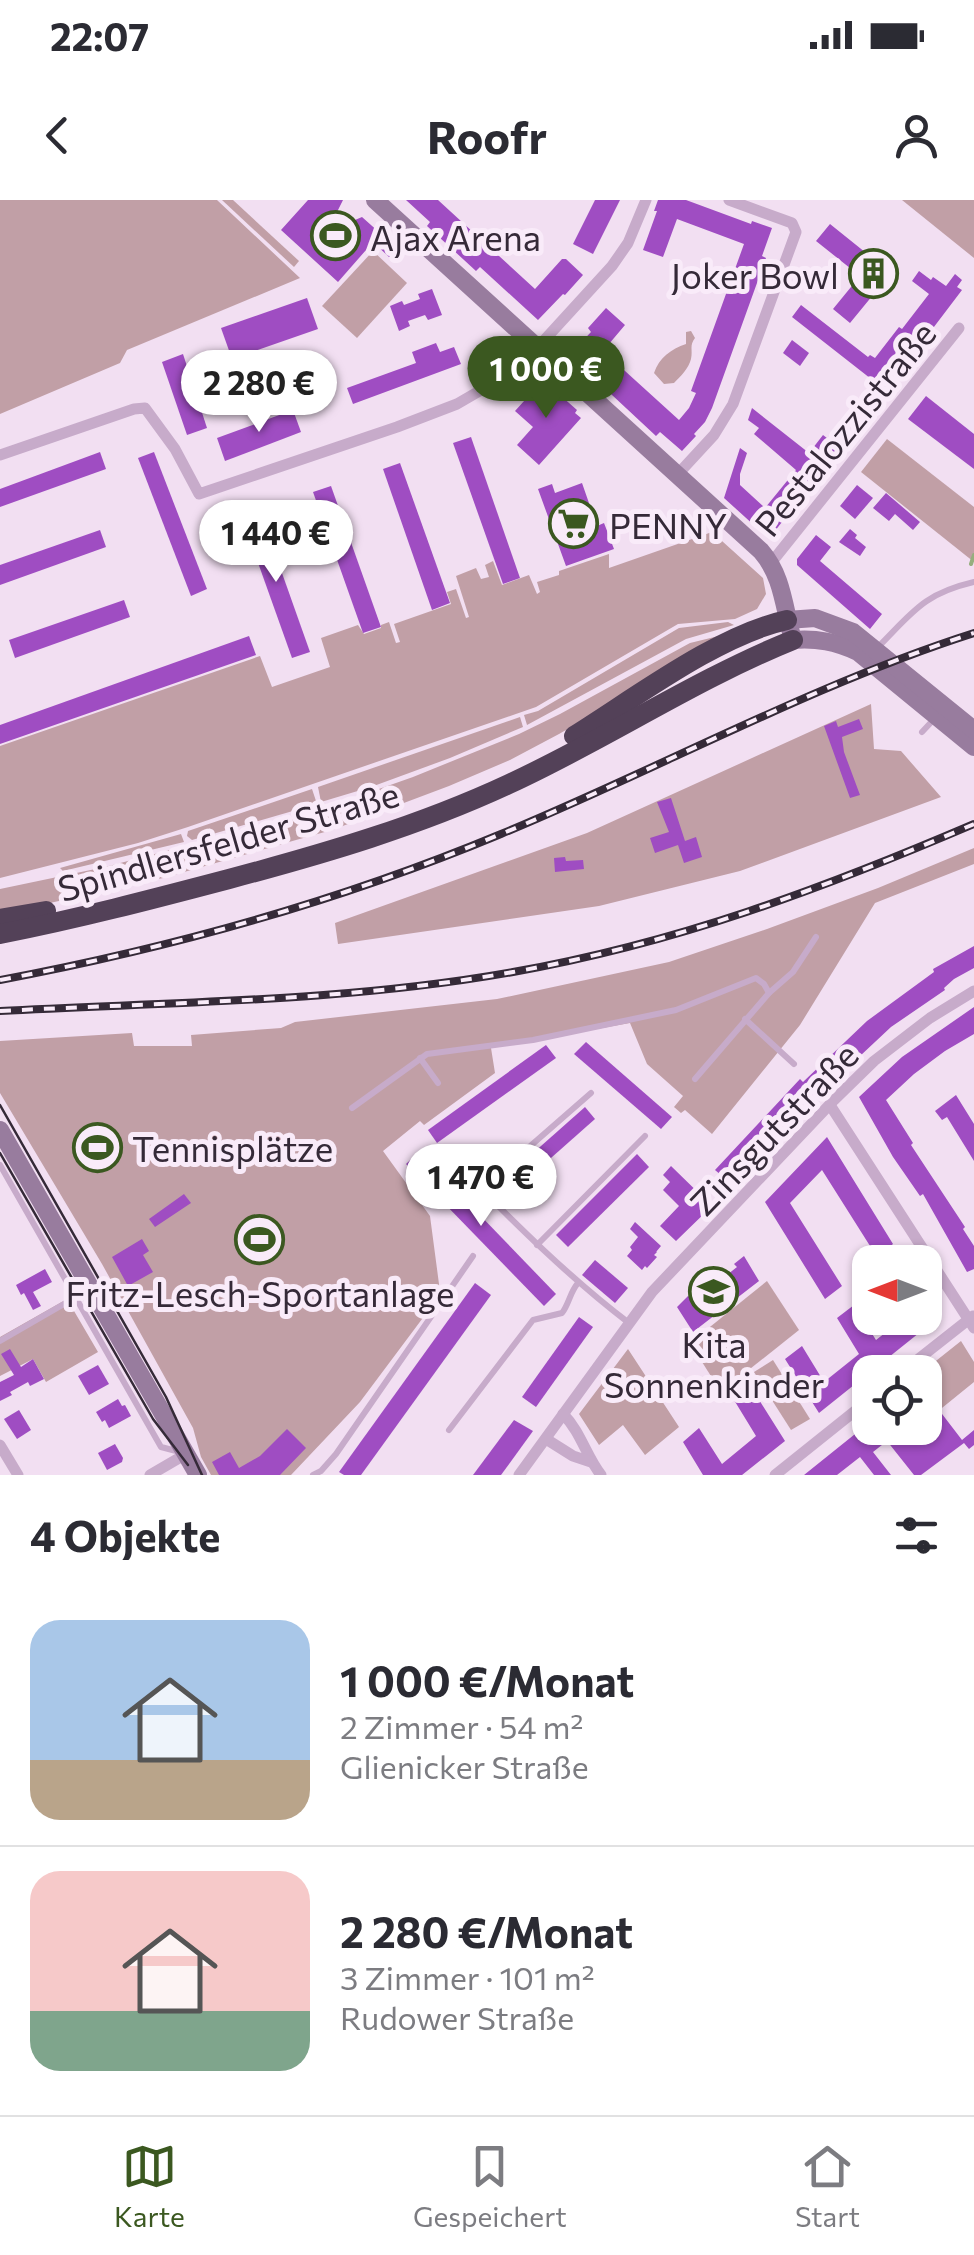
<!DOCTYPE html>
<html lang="de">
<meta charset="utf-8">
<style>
:root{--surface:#fff;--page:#f2f2f3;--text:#2b2b33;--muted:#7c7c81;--line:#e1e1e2;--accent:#3b5820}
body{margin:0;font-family:Commissioner,sans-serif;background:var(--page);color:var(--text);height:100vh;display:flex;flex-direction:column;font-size:38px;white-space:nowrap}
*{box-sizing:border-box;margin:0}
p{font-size:32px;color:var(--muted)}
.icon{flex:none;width:55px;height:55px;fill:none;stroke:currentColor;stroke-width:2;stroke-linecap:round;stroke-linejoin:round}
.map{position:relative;height:1275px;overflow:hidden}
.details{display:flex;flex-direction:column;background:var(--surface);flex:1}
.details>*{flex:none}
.needle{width:65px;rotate:270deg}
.controls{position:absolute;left:852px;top:1045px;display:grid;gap:20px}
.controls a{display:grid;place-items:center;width:90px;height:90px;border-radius:20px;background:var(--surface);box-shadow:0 2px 8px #0004;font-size:50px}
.price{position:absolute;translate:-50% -85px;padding:0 22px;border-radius:35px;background:#fff;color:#222;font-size:32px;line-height:65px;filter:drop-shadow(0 2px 5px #0008)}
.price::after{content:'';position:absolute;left:50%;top:60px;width:30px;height:22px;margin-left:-15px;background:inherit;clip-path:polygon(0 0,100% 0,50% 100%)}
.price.current{background:var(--accent);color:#fff}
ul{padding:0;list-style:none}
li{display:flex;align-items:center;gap:30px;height:250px;padding:0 30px}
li+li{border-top:2px solid var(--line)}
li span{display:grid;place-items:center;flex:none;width:280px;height:200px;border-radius:30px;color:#555}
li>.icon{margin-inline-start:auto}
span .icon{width:120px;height:120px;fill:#fffc;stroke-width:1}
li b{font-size:42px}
h2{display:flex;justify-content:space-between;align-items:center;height:120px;padding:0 30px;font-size:42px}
.status{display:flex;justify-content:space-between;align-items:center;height:70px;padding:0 50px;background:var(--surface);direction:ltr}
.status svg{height:28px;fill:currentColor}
header{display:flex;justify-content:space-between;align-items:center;height:130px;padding:0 30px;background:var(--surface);font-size:45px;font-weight:700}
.dock{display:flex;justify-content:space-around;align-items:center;height:140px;border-top:2px solid var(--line);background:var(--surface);font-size:28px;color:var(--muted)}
.dock a{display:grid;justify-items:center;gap:5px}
.dock .current{color:var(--accent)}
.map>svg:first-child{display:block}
.green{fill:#c19fa6}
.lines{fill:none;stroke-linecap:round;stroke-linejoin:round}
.stream{stroke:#96ae7e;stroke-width:4}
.building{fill:#9f4dc2}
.lane{stroke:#c7abca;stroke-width:6}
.street{stroke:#c7abca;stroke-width:11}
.secondary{stroke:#987c9e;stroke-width:18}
.highway{stroke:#534158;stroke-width:20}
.tram{stroke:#352a38;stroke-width:2.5}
.rail-casing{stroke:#352a38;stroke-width:8}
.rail{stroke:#f9ebf9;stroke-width:4;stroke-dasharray:11;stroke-linecap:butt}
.labels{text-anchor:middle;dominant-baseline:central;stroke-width:10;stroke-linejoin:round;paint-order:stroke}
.poi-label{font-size:35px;fill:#352a38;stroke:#f9ebf9;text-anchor:start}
.street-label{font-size:35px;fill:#352a38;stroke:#f9ebf9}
</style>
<div class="status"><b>22:07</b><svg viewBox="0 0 49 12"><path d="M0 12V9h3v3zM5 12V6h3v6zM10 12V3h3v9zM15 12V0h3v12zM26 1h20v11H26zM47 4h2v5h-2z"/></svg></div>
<header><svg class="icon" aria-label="back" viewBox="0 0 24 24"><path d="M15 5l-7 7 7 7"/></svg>Roofr<svg class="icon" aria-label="person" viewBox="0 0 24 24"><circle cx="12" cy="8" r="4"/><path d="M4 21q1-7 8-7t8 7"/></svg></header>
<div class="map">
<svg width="974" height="1275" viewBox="0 0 974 1275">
<rect width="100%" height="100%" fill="#f2dff2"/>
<g class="green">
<polygon points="0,0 217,0 300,78 127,150 120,163 0,214"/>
<polygon points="222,0 233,0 299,61 294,67"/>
<polygon points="902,0 974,0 974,58"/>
<polygon points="373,51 407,83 357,138 322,106"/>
<path d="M691,131L695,138C689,146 693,149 691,159C689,168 680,177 674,183L664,184L654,173C659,158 671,149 686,144V132Z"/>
<polygon points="887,239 974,307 974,362 861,272"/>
<polygon points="712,332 763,378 766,394 757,409 735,419 678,424 536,507 188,627 138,643 0,678 0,546 260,456 272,487 330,467 321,438 358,425 364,434 381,428 381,425 389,422 396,443 400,442 394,424 451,404 447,392 456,389 466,418 469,417 456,376 476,368 481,379 489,377 485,365 493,361 502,385 529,375 537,394 540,392 537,382 559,375 559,371 609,354 609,368"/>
<polygon points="728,422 734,425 686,439 527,525 524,515 538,511 679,428"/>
<polygon points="735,432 559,534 510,560 449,586 332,630 296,640 163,678 0,714 0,689 105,667 235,633 342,602 413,577 519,534 560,514 690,443"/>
<polygon points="871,504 874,549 901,551 941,597 740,671 599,706 338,744 335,723 587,633"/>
<polygon points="520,517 523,527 450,558 371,587 321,602 318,587"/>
<polygon points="312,589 317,604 192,640 187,636 188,631"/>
<polygon points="181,634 184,642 63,671 60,668"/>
<polygon points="974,648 974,664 875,703 800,825 712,934 685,910 681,913 674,907 683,896 647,864 630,823 491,848 495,873 424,925 420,921 383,951 430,1016 439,1084 434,1103 360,1202 291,1275 211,1275 201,1257 193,1228 102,1064 0,893 0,841 132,833 134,846 192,846 191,835 281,828 295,822 497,799 669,762 767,729 878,688"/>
<polygon points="767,1081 799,1130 721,1192 690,1143"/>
<polygon points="67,1099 98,1152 46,1182 33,1159 0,1176 0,1137"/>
<polygon points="961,1141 974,1162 974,1182 937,1212 925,1197 925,1172 922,1172"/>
<polygon points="628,1149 679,1227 645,1255 623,1225 599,1245 579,1214"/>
<polygon points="773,1160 810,1219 791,1230 754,1172"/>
</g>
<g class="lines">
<polyline class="stream" points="971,364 974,355"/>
</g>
<g class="building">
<polygon points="308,0 343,0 337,12 348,23 362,17 399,50 389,57 373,42 338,82 281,30"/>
<polygon points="406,0 438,0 535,89 562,59 566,59 583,75 565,95 563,94 538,120 480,67 476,71 427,26 430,22"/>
<polygon points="595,0 620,0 593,54 573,44"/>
<polygon points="658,0 686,0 751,24 752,21 772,28 762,56 766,58 712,208 705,222 694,234 696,236 682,251 660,232 656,236 597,181 599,179 571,153 591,132 588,128 606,108 625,125 603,151 679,220 689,208 696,193 691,191 744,44 677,19 663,57 643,50 657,11 654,11"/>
<polygon points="830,24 891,73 850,123 833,109 860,76 816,41"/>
<polygon points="919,71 931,80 933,77 946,86 955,74 962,80 957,87 962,90 921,144 919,142 900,165 893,159 875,182 792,117 801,105 868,157 870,155 875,158 899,127 902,129 929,94 912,81"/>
<polygon points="432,89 442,115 428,120 425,115 408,121 410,126 399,131 390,106 402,101 404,105 420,99 418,94"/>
<polygon points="307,98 318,129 232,159 221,128"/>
<polygon points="792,140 809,153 800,166 783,153"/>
<polygon points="436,143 440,152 454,147 461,164 353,204 347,188 416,163 412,152"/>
<polygon points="183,154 207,228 187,235 162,162"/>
<polygon points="543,180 577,210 575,213 581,218 539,265 517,245 533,227 515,211"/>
<polygon points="926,196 974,234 974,269 908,219"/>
<polygon points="752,208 809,253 823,235 840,248 771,336 766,336 724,298 740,248 747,253 740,274 740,285 765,308 796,270 754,234 759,228 748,220"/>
<polygon points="293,210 301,232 225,261 217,238"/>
<polygon points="471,237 520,378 503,384 453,243"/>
<polygon points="100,252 106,269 0,307 0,289"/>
<polygon points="154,252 207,389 191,396 138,258"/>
<polygon points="400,263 450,403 432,410 383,269"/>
<polygon points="582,283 597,326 604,323 614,349 566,366 538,289 552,284 555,293"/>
<polygon points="857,285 873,298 855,319 840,306"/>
<polygon points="331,286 381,427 363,433 313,292"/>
<polygon points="886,293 920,322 913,330 895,314 889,321 873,308"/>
<polygon points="260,311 310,452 292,458 242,318"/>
<polygon points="850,329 857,335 855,338 866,347 860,356 839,342"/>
<polygon points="100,330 106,347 0,385 0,365"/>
<polygon points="816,335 831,347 820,361 882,414 870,429 797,365 797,359"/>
<polygon points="124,400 130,417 15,458 9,440"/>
<polygon points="249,436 256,455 0,544 0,525"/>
<polygon points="859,519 863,529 842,537 844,552 860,595 850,598 824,526 836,521 838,527"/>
<polygon points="671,598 685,641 696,637 702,657 684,663 678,645 655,653 650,638 669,632 657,602"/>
<polygon points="565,657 566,661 583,660 584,669 555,672 554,658"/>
<polygon points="974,746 974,768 954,779 944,788 945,790 891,827 828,886 822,881 728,981 715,970 800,879 803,882 867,821 934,772 933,769"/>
<polygon points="974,807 974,834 945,851 914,874 886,900 913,943 911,945 965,1027 963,1029 974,1046 974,1069 967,1072 923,994 920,996 893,957 859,897 902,857"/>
<polygon points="586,842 672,917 661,929 574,854"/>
<polygon points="546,845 556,858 437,943 428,930"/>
<polygon points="956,895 974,924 974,961 947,917 942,920 935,911"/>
<polygon points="585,907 595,919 508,996 498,984"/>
<polygon points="827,937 893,1044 877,1057 822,970 790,1003 842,1086 825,1099 765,1002"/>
<polygon points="419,952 556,1094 544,1106 406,964"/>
<polygon points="637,954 649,967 568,1047 556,1035"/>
<polygon points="671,966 712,1006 676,1041 660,1026 679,1006 663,990 670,982 663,975"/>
<polygon points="184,994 191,1003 155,1027 149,1019"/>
<polygon points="635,1022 661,1046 656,1052 640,1038 657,1052 654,1055 657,1057 647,1068 645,1066 642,1070 627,1056 632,1050 630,1047 638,1037 630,1029"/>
<polygon points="142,1039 149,1051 143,1055 153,1072 128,1086 112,1057"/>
<polygon points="744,1056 759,1081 693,1132 677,1107 688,1096 694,1101 737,1067 734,1064"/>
<polygon points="595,1060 628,1088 615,1103 582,1075"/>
<polygon points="45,1069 52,1082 33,1092 41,1106 33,1110 24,1093 21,1095 16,1085"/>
<polygon points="475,1083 491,1095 361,1275 344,1275 339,1272"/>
<polygon points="925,1095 939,1117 819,1213 785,1159 802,1146 824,1182 859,1154 837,1118 854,1105 876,1140 904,1118 925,1118"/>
<polygon points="579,1117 593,1127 536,1207 522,1197"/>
<polygon points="10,1149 21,1167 33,1159 44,1179 30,1186 28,1182 10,1192 12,1195 0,1201 0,1182 14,1175 1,1154"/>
<polygon points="98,1165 109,1184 89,1195 78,1176"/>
<polygon points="751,1187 785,1241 742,1275 703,1275 683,1242 699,1228 722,1264 756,1236 734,1200"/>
<polygon points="118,1199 122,1206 125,1205 131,1216 109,1228 105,1220 102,1222 96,1212"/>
<polygon points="19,1210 31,1230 17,1239 4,1219"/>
<polygon points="939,1210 962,1240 974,1230 974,1245 969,1249 964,1243 921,1275 914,1275 887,1241 873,1252 891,1275 874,1275 860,1257 837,1275 804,1275 870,1222 870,1228 925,1228 925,1221"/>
<polygon points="514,1220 533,1231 501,1275 473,1275"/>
<polygon points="287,1229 306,1248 280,1275 219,1275 212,1262 230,1252 239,1268 260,1256"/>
<polygon points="115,1244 123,1258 122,1262 107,1270 98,1253"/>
</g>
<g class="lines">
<g class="lane">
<path d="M878,447C913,412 923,394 974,382"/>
<polyline points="922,532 936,517"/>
<polyline points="745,819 794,864"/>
<polyline points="420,858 438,883"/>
<polyline points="695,879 769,793 793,772 816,737"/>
<polyline points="352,908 427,854 533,840 676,810 756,778 764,784 769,793"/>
<path d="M445,953C504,1012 562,1072 629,1123"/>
<polyline points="0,965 161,1247 180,1252"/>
<polyline points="481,989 591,893"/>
<polyline points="537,1045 645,936"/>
<polyline points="0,1141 90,1089"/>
<path d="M449,1230L533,1120L562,1113C569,1104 570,1092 578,1083"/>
<polyline points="313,1275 321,1271 336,1254 473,1056"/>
</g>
<g class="street">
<polyline points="0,255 134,209 145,208 175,249 199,294 397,227 457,204 507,175 538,147 612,66 628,43 646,0"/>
<polyline points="678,274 714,235 733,204 796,32 792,23 729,0"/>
<polyline points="771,363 959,128"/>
<polyline points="830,905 974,1128"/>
<polyline points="902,1172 973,1116"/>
<path d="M563,1214C581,1232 586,1256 601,1275"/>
<polyline points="546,1239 573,1256 591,1262"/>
<polyline points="0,1245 18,1275"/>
<polyline points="150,1275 186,1254"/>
<polyline points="519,1275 652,1092 834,900 874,861 930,818 974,791"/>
<polyline points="775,1275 870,1199"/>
</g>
<g class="secondary">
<path d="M375,0L761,351C783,376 784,409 793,440C817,438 836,442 858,452L974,547"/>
<polyline points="787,420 815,418 853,432 974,530"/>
<polyline points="0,930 198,1275"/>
</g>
<g class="highway">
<path d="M574,536C635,498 718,435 787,420"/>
<polyline points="0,719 46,711"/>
<path d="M0,734C77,719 153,699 229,679C323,654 419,626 509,584C605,540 694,480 793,440"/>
</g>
<g class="tram">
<polyline points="0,905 166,1197 202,1275"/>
<polyline points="0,953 153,1219 188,1265"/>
</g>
<defs>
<g id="rail">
<path d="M0,780C171,748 340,701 501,634C659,569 811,485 974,433"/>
<path d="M0,811C171,802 345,802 513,772C677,743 822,689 974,624"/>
</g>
</defs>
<use href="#rail" class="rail-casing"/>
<use href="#rail" class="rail"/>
</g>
<defs>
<symbol id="stadium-ring" viewBox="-11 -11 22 22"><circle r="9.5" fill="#f9ebf9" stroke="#3b5820" stroke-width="1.5"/><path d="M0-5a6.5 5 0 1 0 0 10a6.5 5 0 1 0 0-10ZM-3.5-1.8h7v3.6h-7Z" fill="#3b5820"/></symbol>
<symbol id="building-ring" viewBox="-11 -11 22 22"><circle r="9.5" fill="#f9ebf9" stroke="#3b5820" stroke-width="1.5"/><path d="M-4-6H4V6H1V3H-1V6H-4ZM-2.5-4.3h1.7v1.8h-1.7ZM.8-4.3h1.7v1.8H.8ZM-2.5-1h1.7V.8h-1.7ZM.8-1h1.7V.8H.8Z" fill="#3b5820"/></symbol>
<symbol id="supermarket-ring" viewBox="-11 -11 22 22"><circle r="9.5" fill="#f9ebf9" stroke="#3b5820" stroke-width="1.5"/><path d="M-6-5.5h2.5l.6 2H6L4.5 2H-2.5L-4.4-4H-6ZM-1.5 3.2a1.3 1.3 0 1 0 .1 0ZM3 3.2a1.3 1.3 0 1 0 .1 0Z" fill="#3b5820"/></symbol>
<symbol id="school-ring" viewBox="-11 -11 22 22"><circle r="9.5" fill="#f9ebf9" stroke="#3b5820" stroke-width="1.5"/><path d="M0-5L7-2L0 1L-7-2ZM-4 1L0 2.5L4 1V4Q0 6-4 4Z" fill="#3b5820"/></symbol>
</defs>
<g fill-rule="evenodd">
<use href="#stadium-ring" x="308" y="8" width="55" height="55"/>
<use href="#building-ring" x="846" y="46" width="55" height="55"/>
<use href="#supermarket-ring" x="546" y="296" width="55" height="55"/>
<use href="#stadium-ring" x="70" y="920" width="55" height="55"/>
<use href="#stadium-ring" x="232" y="1012" width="55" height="55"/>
<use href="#school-ring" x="686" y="1064" width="55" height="55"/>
</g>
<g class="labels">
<g class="poi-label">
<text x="370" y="36">Ajax Arena</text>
<text x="839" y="74" text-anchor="end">Joker Bowl</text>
<text x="609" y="324">PENNY</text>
<text x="132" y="947">Tennisplätze</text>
<text x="260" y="1092" text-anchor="middle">Fritz-Lesch-Sportanlage</text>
<text x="714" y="1143" text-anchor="middle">Kita<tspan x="714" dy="40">Sonnenkinder</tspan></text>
</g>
<g class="street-label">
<text transform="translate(844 228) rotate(-51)">Pestalozzistraße</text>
<text transform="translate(228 640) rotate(-16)">Spindlersfelder Straße</text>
<text transform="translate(773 928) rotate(-46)">Zinsgutstraße</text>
</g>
</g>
</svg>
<div class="controls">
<a><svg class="needle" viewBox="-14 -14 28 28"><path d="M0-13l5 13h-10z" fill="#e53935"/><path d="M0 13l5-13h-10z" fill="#7c7c81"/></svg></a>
<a><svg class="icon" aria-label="locate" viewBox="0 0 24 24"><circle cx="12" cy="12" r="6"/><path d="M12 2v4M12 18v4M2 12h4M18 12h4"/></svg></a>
</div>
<b class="price current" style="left:546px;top:221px">1 000 €</b>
<b class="price" style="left:259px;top:235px">2 280 €</b>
<b class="price" style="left:276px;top:385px">1 440 €</b>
<b class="price" style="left:481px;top:1029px">1 470 €</b>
</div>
<section class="details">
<h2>4 Objekte<svg class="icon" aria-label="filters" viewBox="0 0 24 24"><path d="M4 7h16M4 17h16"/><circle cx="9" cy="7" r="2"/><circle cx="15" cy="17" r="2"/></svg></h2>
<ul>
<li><span style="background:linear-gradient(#a9c7e8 70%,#b9a48a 0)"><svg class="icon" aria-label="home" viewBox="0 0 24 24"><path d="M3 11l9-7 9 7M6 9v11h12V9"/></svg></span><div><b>1 000 €/Monat</b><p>2 Zimmer · 54 m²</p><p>Glienicker Straße</p></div></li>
<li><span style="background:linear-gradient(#f6c9c9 70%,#7fa58c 0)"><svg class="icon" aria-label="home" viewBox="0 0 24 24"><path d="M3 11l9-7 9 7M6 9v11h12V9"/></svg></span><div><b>2 280 €/Monat</b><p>3 Zimmer · 101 m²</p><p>Rudower Straße</p></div></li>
</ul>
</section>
<nav class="dock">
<a class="current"><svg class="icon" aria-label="map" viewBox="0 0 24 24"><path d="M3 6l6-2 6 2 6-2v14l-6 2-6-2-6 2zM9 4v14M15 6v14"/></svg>Karte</a>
<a><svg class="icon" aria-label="saved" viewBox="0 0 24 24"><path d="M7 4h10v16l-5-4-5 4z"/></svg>Gespeichert</a>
<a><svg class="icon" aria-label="home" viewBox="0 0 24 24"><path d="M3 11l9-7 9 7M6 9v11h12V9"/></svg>Start</a>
</nav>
